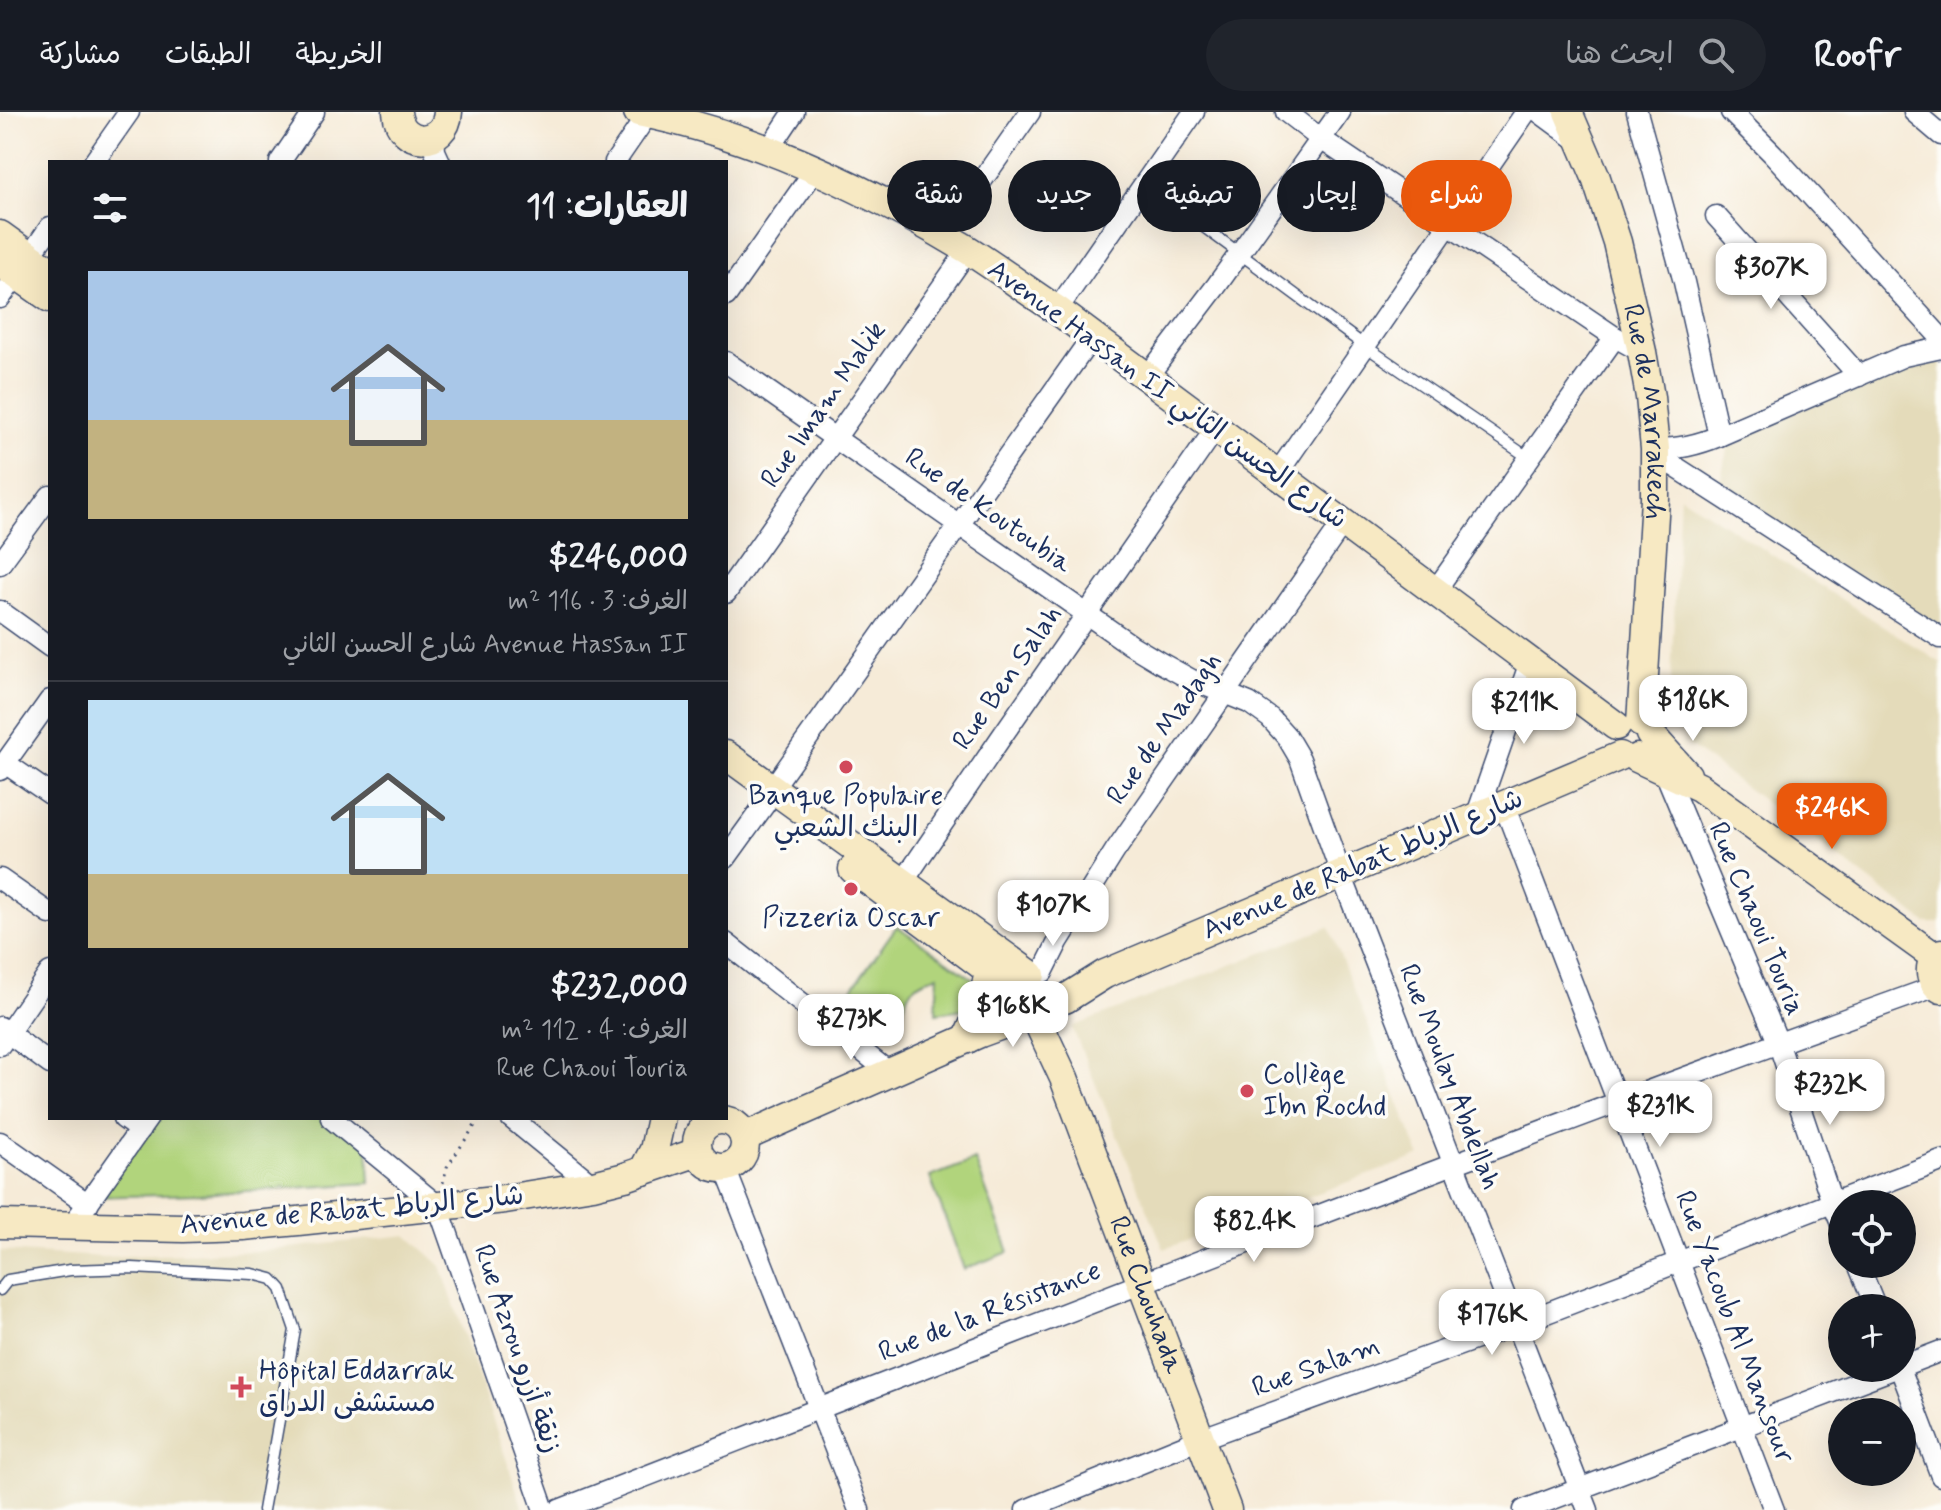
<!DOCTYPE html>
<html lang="ar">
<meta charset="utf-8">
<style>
:root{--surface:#171b24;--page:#20242c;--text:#f1f3f6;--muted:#9ea1a6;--line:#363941;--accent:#ea580c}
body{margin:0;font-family:Mynerve,"Playpen Sans Arabic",sans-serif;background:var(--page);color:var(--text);direction:rtl;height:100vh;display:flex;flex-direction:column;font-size:30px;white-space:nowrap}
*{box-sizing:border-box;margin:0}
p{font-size:26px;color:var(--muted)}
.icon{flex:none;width:44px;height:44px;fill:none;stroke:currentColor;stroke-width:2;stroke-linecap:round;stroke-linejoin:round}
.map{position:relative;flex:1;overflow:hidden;direction:ltr}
.sheet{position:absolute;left:48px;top:48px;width:680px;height:960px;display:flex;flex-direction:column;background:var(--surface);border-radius:0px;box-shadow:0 8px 32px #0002;direction:rtl}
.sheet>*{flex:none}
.hud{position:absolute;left:752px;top:48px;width:760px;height:72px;direction:rtl;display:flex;gap:16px}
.buttons{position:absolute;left:1828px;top:1078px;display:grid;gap:16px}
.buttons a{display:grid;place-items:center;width:88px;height:88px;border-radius:50%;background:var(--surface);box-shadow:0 8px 32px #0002;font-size:40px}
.price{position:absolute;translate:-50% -68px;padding:0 18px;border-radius:16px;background:#fff;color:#222;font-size:26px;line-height:52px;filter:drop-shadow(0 2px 4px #0008)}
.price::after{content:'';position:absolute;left:50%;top:48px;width:24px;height:18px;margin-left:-12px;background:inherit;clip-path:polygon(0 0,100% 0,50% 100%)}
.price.on{background:var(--accent);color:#fff}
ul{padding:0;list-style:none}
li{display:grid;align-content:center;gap:16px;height:424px;padding:0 40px}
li+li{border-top:2px solid var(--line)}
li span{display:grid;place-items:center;height:248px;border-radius:0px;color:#555}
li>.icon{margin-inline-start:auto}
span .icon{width:144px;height:144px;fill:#fffc;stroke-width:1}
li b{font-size:34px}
h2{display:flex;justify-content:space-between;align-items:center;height:96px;padding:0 40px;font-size:34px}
.pill{padding:0 28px;border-radius:36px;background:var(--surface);box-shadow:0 8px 32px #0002;font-size:28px;line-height:72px}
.pill.on{background:var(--accent);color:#fff}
header{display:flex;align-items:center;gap:48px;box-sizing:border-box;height:112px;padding:0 40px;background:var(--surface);border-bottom:2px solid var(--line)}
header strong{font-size:38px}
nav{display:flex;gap:44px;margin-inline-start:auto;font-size:28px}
.search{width:560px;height:72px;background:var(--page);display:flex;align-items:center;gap:20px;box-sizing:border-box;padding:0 28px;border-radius:44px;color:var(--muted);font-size:30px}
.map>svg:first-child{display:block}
.built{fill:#e4dbba}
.green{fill:#b1d47c;stroke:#66826d;stroke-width:2}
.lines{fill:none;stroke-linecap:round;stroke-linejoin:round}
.lane-casing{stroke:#3c4b70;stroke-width:13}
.street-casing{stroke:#3c4b70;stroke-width:23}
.secondary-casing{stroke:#3c4b70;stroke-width:31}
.path{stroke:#3c4b70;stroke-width:3;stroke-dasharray:2 6;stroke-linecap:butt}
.lane{stroke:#fff;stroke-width:10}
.street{stroke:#fff;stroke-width:20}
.secondary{stroke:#f7e9c3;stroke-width:28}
.poi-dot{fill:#d1495b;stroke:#fdfcf7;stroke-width:3}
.labels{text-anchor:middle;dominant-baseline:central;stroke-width:7;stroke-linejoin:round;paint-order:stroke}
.street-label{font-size:28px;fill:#1b2f5e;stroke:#fdfcf7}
.poi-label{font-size:28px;fill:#1b2f5e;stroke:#fdfcf7}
</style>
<header>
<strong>Roofr</strong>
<div class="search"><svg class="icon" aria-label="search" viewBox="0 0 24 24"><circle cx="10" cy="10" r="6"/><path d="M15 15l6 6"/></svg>ابحث هنا</div>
<nav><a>الخريطة</a><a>الطبقات</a><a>مشاركة</a></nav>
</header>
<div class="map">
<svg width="1941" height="1398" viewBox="0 0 1941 1398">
<rect width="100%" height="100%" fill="#fdfcf7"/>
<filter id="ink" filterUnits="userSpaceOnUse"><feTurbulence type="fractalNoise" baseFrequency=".0125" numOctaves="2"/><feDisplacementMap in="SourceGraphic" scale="16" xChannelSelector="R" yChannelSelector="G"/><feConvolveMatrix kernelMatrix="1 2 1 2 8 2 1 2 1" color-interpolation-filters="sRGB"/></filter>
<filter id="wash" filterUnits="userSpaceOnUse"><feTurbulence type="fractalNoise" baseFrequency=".006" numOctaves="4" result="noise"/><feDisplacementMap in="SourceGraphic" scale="32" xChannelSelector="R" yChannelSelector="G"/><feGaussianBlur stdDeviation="1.8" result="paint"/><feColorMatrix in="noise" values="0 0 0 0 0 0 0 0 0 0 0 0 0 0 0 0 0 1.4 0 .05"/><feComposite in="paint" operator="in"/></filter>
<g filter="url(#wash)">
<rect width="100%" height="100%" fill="#f6ebd8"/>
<g class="built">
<polygon points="1918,245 1941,247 1941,523 1717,383 1729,329"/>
<polygon points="1680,384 1941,551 1941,811 1926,811 1689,633 1670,585"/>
<polygon points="1329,815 1420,1044 1164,1137 1072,915"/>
<polygon points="407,1123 441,1154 523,1397 0,1398 0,1139 103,1145 263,1139"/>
</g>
<g class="green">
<path d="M897,814L982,873L970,896L936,901L938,863C914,872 905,876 903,904L878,922L839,895Z"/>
<polygon points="146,1006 329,1006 368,1034 370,1071 199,1082 90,1085"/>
<polygon points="975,1048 1009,1140 964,1157 930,1065"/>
</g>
</g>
<g filter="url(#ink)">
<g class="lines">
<defs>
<g id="lane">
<polyline points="1144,71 1365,234 1529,346"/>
<polyline points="0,1178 8,1168 70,1158 132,1156 253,1162 272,1167 281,1177 295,1218 263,1398"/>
</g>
<g id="street">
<polyline points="1286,0 1321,27 1615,225 1642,240"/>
<polyline points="1539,0 1581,31"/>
<polyline points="1637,0 1684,170 1719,324"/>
<polyline points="1731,0 1773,42 1941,226"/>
<polyline points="1914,0 1941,23"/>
<polyline points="434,24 435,39 440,50"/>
<polyline points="768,39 794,0"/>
<polyline points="94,50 129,0"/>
<polyline points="280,50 314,0"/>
<polyline points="615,50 648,2"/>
<polyline points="1716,104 1859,264"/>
<polyline points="943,124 1030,0"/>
<polyline points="30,144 50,115"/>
<polyline points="726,184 815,58"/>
<polyline points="0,186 17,163"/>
<polyline points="1057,198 1194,0"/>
<polyline points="726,250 1131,533 1161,551 1192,568 1249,591 1270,606 1287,625 1300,647 1341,762 1588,1398"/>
<polyline points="1147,265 1217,173 1340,0"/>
<path d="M1655,337C1679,337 1697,333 1719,324L1904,244L1941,236"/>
<polyline points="1654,341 1941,526"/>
<polyline points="1277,362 1526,0"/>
<polyline points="0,452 50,384"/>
<polyline points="1435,479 1615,225"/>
<polyline points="726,481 968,138"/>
<polyline points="0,499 50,535"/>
<polyline points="5,651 50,682"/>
<polyline points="0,658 50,588"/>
<polyline points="1664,658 1778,930 1832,1090 1842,1114"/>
<polyline points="772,677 1092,225"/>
<polyline points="1504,693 1774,1398"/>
<polyline points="1476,705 1530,550"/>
<polyline points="726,746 765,692"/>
<polyline points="0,767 50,802"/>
<polyline points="903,770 1000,627 1216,316"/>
<polyline points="726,831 890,961"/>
<polyline points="1043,860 1058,830 1115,739 1343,411"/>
<polyline points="0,915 50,952"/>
<polyline points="0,933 50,860"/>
<polyline points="123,1006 140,1018"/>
<polyline points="331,1006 438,1094 544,1398"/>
<polyline points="511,1006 593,1073"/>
<polyline points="703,1006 709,1012"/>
<polyline points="0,1030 88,1092"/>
<polyline points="725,1056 859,1398"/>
<polyline points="71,1115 148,1006"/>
<polyline points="1858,1152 1876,1196"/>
<polyline points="1902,1254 1941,1239"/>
<polyline points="1900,1256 1941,1364"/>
<path d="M559,1398C1017,1220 1474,1039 1937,874"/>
<polyline points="1026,1398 1200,1327 1515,1213 1941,1049"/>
<polyline points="1524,1398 1896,1256"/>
</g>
<g id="secondary">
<path d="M397,0C400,36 446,35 448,0"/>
<path d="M638,0C752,22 867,77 965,136C996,155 1026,178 1057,198L1616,614"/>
<path id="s1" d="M1568,0L1595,63L1617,130L1642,240L1650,285L1655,337V387L1641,611"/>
<polyline points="0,123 50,159"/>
<polyline points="0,151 50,186"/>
<polyline points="1650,622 1687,663"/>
<polyline points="726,643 1031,863"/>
<polyline points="1637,646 1699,675 1935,845"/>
<polyline points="853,757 1018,880"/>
<path d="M1941,841C1927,851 1928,867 1941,877"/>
<polyline points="1065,887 1105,862 1620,644"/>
<path id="s2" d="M1036,906L1064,966L1227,1398"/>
<polyline points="967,927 982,894 989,859"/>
<circle cx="721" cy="1032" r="24"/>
<polyline points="744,1025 980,921 1029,903"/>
<polyline points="643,1059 654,1038 661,1006"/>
<polyline points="0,1112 183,1116 243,1114 298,1109 505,1087 593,1073 625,1065 698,1040"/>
</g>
</defs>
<use href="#lane" class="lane-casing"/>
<use href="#street" class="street-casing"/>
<use href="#secondary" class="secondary-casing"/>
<polyline class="path" points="443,1071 447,1055 480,1006"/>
<use href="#lane" class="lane"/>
<use href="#street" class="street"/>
<use href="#secondary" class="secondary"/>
</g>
</g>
<g class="poi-dot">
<circle cx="846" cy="655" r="8"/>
<circle cx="851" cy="777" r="8"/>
<circle cx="1247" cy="979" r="8"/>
<path d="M237 1263h8v8h8v8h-8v8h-8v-8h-8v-8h8z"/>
</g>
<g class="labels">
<g class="street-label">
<text transform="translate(1167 283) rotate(36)">Avenue Hassan II شارع الحسن الثاني</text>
<text transform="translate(824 293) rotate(-55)">Rue Imam Malik</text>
<text stroke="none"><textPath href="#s1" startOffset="312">Rue de Marrakech</textPath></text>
<text transform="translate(988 399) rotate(35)">Rue de Koutoubia</text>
<text transform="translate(1008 566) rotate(-55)">Rue Ben Salah</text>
<text transform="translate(1165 617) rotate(-55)">Rue de Madagh</text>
<text transform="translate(1363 753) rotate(-23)">Avenue de Rabat شارع الرباط</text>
<text transform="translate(1756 807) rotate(67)">Rue Chaoui Touria</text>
<text transform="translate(1449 965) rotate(69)">Rue Moulay Abdellah</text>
<text transform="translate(352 1099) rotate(-5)">Avenue de Rabat شارع الرباط</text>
<text stroke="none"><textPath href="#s2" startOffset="298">Rue Chouhada</textPath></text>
<text transform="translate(990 1200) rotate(-21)">Rue de la Résistance</text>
<text transform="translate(1734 1215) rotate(69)">Rue Yacoub Al Mansour</text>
<text transform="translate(517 1237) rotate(71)">Rue Azrou زنقة أزرو</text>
<text transform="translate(1316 1255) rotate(-20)">Rue Salam</text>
</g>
<g class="poi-label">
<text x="846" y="684">Banque Populaire<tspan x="846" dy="32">البنك الشعبي</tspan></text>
<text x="851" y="806">Pizzeria Oscar</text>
<text x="1263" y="963" text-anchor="start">Collège<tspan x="1263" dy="32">Ibn Rochd</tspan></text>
<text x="259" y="1259" text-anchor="start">Hôpital Eddarrak<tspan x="259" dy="32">مستشفى الدراق</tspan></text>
</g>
</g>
</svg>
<div class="buttons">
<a><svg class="icon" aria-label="locate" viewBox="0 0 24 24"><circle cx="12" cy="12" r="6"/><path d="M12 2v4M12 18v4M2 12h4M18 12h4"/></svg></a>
<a>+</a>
<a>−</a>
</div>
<b class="price" style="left:1771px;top:199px">$307K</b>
<b class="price" style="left:1693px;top:631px">$186K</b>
<b class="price" style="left:1524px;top:634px">$211K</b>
<b class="price on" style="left:1832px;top:739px">$246K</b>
<b class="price" style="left:1053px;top:836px">$107K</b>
<b class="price" style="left:1013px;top:937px">$168K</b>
<b class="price" style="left:851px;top:950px">$273K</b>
<b class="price" style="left:1830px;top:1015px">$232K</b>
<b class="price" style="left:1660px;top:1037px">$231K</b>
<b class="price" style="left:1254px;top:1152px">$82.4K</b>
<b class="price" style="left:1492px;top:1245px">$176K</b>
<div class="hud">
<a class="pill on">شراء</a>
<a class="pill">إيجار</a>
<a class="pill">تصفية</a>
<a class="pill">جديد</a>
<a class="pill">شقة</a>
</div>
<section class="sheet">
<h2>العقارات: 11<svg class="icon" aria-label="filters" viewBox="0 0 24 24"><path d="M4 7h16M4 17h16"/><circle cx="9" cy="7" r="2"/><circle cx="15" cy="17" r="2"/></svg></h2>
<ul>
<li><span style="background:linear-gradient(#a9c7e8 60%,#c2b280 0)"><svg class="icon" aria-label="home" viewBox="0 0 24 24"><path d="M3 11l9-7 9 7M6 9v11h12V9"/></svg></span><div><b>$246,000</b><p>الغرف: 3 · 116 m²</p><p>Avenue Hassan II شارع الحسن الثاني</p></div></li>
<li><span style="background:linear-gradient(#bfe0f5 70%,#c2b280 0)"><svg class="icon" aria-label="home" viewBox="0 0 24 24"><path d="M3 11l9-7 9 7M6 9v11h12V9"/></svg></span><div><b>$232,000</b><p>الغرف: 4 · 112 m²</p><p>Rue Chaoui Touria</p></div></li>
</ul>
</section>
</div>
